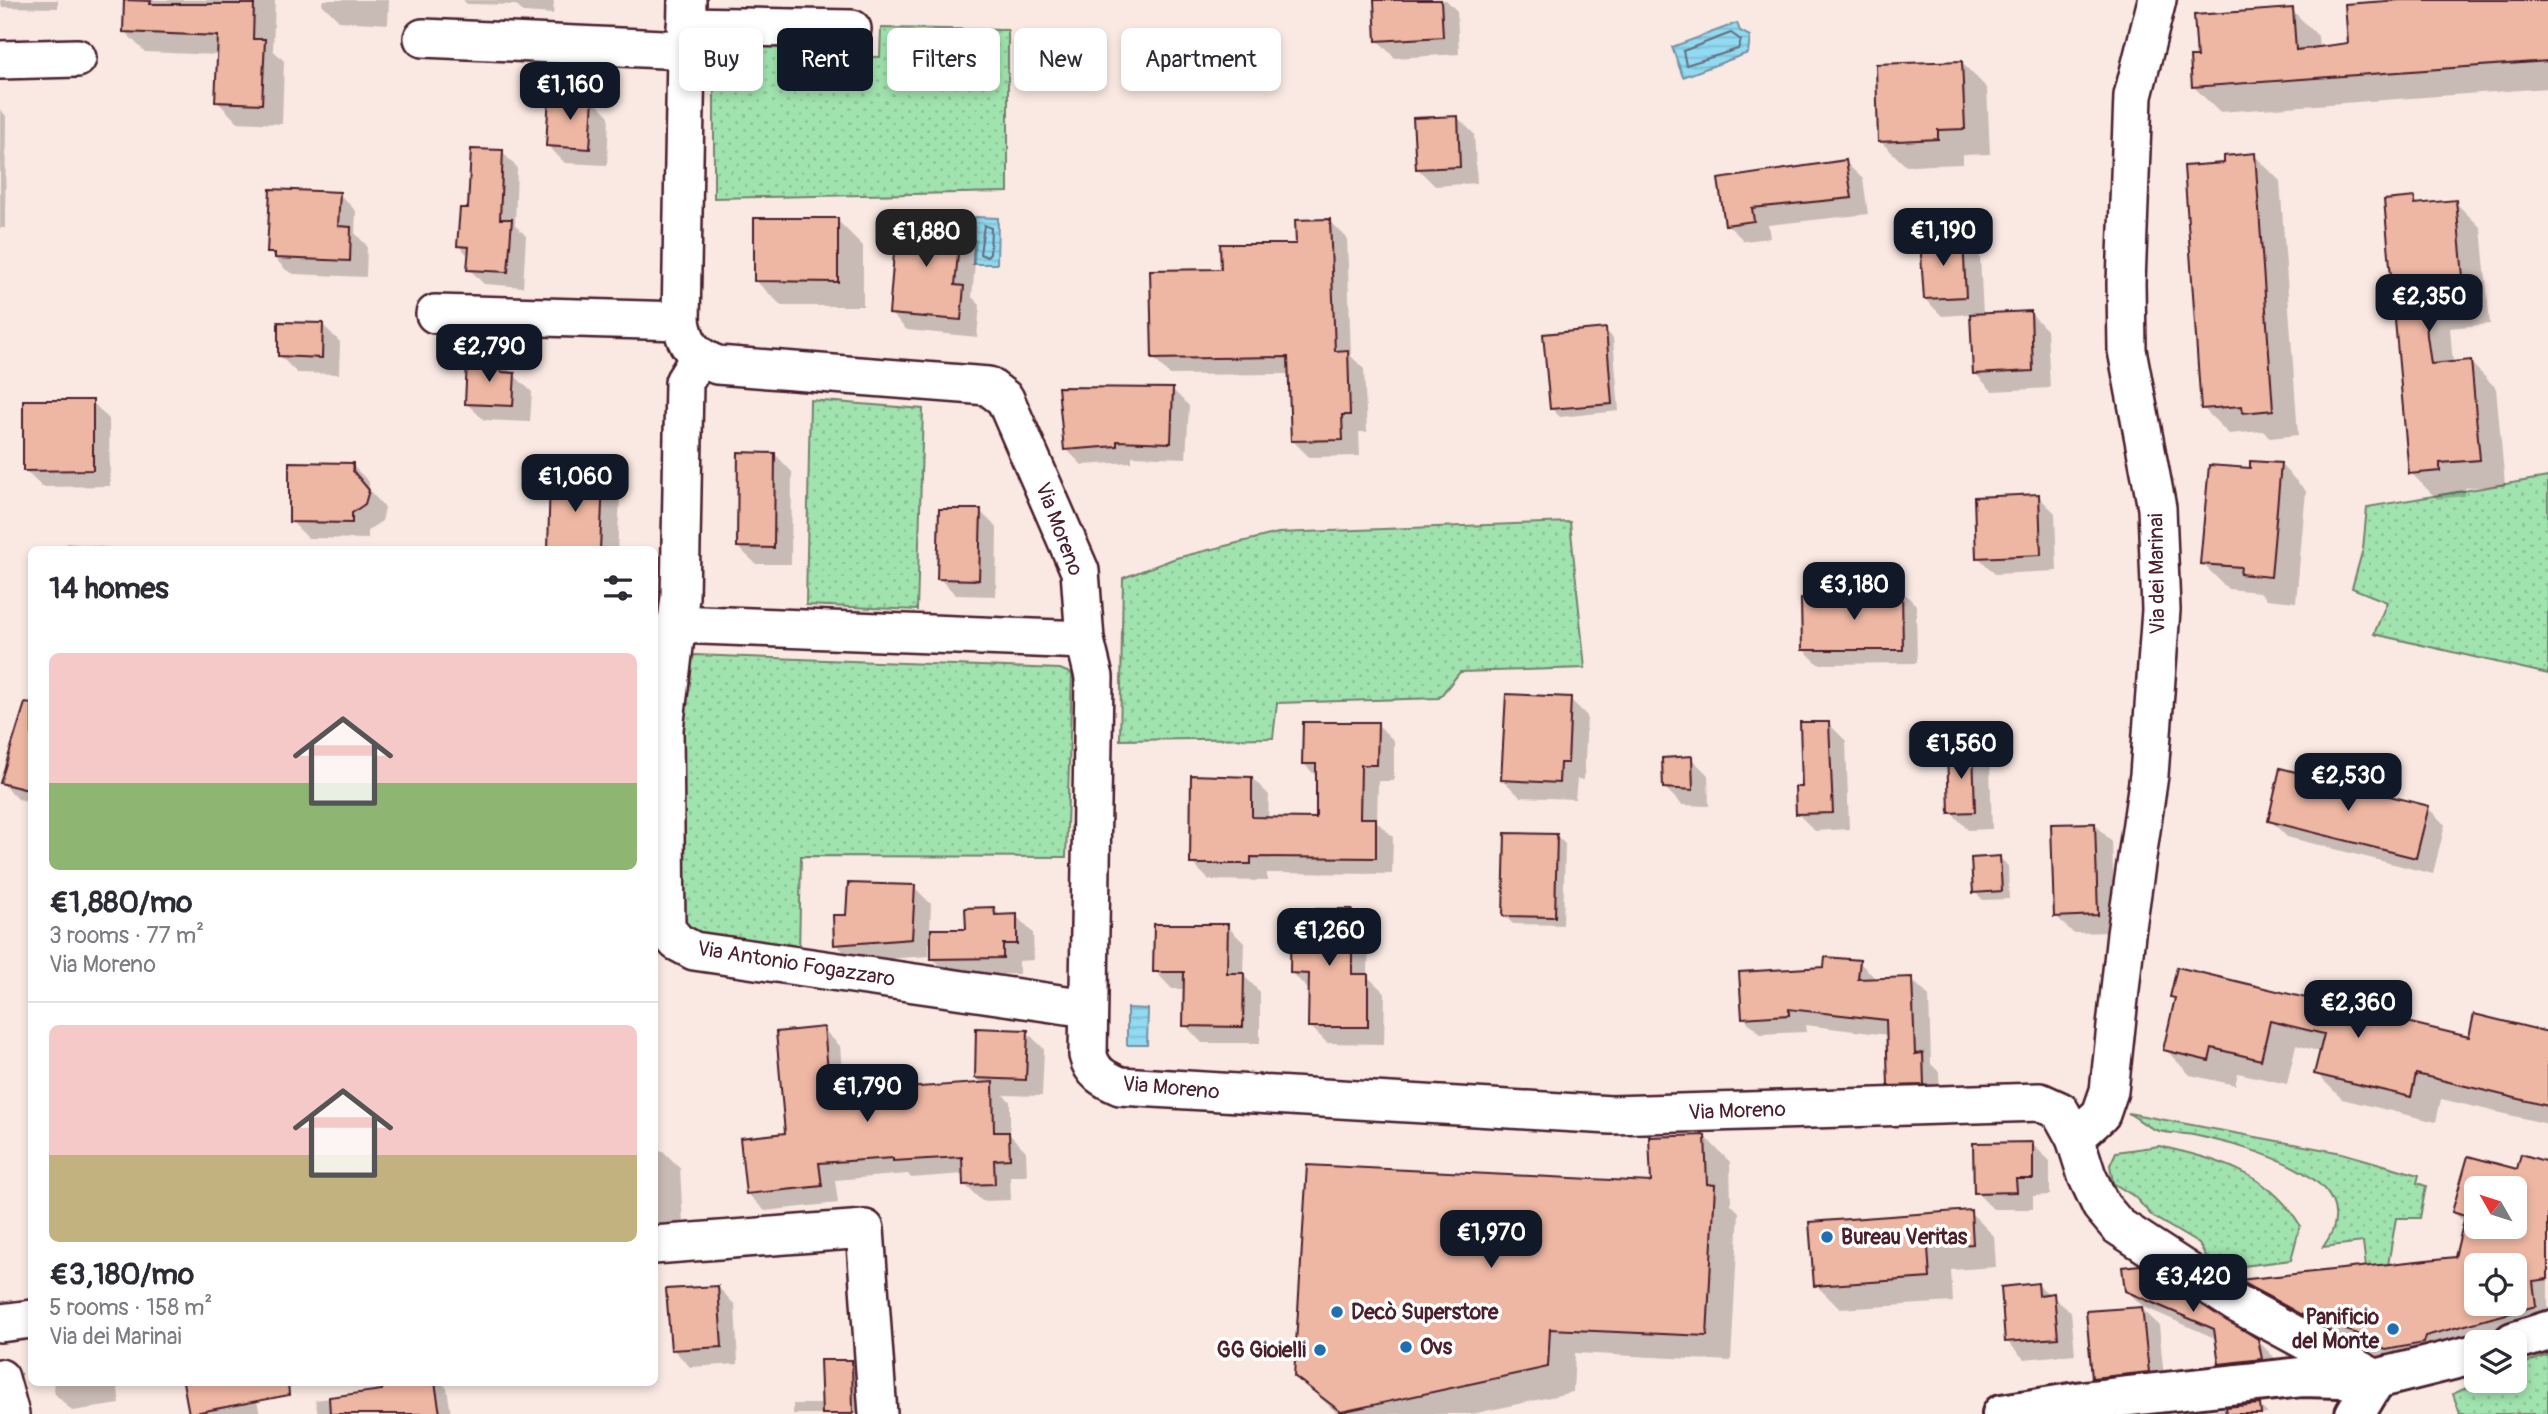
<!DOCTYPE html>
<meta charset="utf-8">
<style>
:root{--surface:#fff;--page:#f2f2f3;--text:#2b2b33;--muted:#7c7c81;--line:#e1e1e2;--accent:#111827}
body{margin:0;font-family:Pangolin,sans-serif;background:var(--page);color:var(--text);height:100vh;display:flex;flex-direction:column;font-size:26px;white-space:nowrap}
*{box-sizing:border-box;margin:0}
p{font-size:23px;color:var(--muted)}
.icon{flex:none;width:38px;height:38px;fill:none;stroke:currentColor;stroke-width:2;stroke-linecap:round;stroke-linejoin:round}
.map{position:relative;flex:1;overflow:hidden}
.details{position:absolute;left:28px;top:546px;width:630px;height:840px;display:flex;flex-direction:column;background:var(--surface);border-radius:10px;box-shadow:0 4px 10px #0003}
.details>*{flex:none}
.top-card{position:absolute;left:679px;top:28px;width:665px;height:63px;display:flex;gap:14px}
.needle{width:46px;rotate:309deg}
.fabs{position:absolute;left:2464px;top:1176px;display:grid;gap:14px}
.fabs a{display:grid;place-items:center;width:63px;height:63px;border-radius:10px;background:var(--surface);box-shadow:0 4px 10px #0003;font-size:35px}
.price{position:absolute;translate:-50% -60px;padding:0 16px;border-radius:14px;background:var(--accent);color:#fff;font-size:23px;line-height:46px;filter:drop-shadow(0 2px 4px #0008)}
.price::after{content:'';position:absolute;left:50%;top:42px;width:21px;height:16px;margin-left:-10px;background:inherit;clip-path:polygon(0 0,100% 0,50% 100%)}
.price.current{background:#222;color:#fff}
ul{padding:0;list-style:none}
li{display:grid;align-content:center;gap:14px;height:371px;padding:0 21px}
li+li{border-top:2px solid var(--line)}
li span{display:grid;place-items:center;height:217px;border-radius:10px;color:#555}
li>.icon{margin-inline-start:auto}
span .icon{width:126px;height:126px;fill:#fffc;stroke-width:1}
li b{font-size:30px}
h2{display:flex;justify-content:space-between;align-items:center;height:84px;padding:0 21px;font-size:30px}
.chip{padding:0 24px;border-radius:10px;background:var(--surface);box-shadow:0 4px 10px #0003;font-size:24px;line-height:63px}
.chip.current{background:var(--accent);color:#fff}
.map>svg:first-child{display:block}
.grass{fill:url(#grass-dots);stroke:#75816c;stroke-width:2}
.water{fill:url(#water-rules);stroke:#7590a2;stroke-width:2}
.shadow{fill:#0003;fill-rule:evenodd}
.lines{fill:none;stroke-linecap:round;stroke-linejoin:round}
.shore{stroke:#666a7b;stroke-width:2}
.building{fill:#eeb7a3;stroke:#4a1f2b;stroke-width:2;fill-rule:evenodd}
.street-casing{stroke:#4a1f2b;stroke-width:42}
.secondary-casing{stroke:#4a1f2b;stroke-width:44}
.street{stroke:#fff;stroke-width:37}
.secondary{stroke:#fff;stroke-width:38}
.poi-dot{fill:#1f6fb2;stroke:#fff;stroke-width:2.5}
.labels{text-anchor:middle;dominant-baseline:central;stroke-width:7;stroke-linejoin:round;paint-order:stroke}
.street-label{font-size:21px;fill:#4a1f2b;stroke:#fff}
.poi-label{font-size:21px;font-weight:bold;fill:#4a1f2b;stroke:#fff;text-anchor:start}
</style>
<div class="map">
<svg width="2548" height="1414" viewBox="0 0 2548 1414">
<defs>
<pattern id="grass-dots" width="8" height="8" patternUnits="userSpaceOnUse" patternTransform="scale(1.75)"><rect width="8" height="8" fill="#a0e3ae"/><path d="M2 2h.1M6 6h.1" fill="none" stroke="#8bc296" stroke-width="1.8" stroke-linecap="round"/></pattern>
<pattern id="water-rules" width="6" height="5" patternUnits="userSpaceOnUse" patternTransform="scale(1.75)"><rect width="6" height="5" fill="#91dbf2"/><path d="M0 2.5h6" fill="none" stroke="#7fbcd0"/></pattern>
</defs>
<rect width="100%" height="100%" fill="#fae9e3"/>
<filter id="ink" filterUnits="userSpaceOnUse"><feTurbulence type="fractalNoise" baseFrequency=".0143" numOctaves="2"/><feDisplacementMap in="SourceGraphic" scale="14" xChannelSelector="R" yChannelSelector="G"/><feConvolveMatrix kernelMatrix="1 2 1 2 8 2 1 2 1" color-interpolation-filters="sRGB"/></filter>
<g filter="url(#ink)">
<g class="grass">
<polygon points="881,28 1008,30 1008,192 714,198 714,45 826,46 826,56 880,57"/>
<polygon points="810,400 923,409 917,610 806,605"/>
<polygon points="2548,477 2548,674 2374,634 2387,602 2352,588 2363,549 2367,507"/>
<polygon points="1570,522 1585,668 1460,672 1439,698 1277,703 1273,738 1120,740 1123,578 1176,558 1278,533"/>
<polygon points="695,655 1060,669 1072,674 1066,857 801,856 799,954 695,940 680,928 676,809 683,665"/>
<path d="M2128,1113L2342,1153L2419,1175L2417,1183L2426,1186L2420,1218H2396L2388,1265L2366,1267L2363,1242L2323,1247C2377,1175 2238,1145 2193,1135C2181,1133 2167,1134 2156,1130C2146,1126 2137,1118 2128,1113Z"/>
<path d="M2159,1146C2215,1159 2268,1171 2300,1225L2291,1260L2219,1269L2218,1278L2199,1244L2152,1216L2135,1197L2113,1183L2110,1165L2116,1152Z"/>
<polygon points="2548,1355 2548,1414 2460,1414 2453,1394 2481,1381 2515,1381 2515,1367"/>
</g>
<g class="water">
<polygon points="1737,23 1740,31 1750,36 1748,53 1683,77 1672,47"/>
<polygon points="975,217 998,218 997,264 973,264"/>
<polygon points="1127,1008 1148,1009 1147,1045 1127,1045"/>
</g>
<g class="shadow">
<polygon points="0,0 58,0 58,8 2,7"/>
<polygon points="126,0 275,0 273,50 284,61 282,124 237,122 217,101 219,55 145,52 125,32"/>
<polygon points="323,0 389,0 388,24 339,21 322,4"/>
<polygon points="463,0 554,0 553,14 523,12 516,5 467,4"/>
<polygon points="1376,0 1446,0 1457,11 1459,54 1395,58 1378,41"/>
<polygon points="2428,0 2548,0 2548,88 2219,112 2193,86 2199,59 2292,10 2318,36 2319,49 2350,45"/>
<polygon points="1961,62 1987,88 1990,154 1963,155 1963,164 1906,166 1880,141"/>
<polygon points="592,99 609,116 607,165 565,163 548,146"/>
<polygon points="0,109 6,116 5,228 0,228"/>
<polygon points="1457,117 1474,134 1477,183 1435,186 1418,169"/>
<polygon points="502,152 517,167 515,225 526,236 523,287 484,284 469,269 470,257 459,246 470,210"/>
<polygon points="2254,155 2280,181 2298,435 2270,438 2263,431 2229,434 2203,408 2226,165"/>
<polygon points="1845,162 1863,179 1868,214 1768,225 1770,238 1744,241 1727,224 1720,180"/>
<polygon points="339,194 356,211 355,233 367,246 366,277 294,274 286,270 269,252"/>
<polygon points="2414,199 2420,205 2455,202 2481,228 2490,324 2450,328 2453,364 2470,362 2496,388 2505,485 2465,488 2465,496 2437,499 2411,473"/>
<polygon points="837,220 863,246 863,306 782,306 756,281"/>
<polygon points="1330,221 1347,238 1351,356 1364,369 1367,432 1359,432 1360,456 1309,457 1292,440 1290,374 1170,375 1153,358 1222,270 1298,245"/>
<polygon points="960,224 977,241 972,297 980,305 977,337 907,330 890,313"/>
<polygon points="1963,240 1980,257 1983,315 2030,313 2047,330 2050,388 1992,391 1975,373 1972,314 1942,316 1925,299"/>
<polygon points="323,325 340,342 339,374 297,373 280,356"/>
<polygon points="1605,330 1613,338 1619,411 1560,417 1552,409"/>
<polygon points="501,363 532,392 530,422 484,420 466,403"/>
<polygon points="1173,390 1189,406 1186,458 1132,456 1132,462 1082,465 1066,449"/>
<polygon points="92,402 109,419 110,486 42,487 25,470"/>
<polygon points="775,454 792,472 791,564 756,564 738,547"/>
<polygon points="352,465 369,482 369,490 385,508 382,521 368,530 368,539 308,538 291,521"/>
<polygon points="2281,465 2306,491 2296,602 2267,599 2260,592 2228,589 2202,563 2251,470"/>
<polygon points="602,482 620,499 617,550 550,550"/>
<polygon points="2038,496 2055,513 2057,571 1995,574 1978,557"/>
<polygon points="980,511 997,528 996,596 956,595 939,578"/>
<polygon points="67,543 132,550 66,550"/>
<polygon points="1901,590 1916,605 1917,663 1818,664 1803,649"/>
<polygon points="1570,699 1587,716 1584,780 1577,779 1575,799 1520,797 1503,780"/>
<polygon points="1377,724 1394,741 1394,781 1378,781 1377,822 1393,837 1392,874 1267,873 1267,881 1209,880 1192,863 1252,778 1269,795 1268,819 1318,819 1318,778 1304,764"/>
<polygon points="1829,724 1846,741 1849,829 1815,831 1798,814 1804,789"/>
<polygon points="32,741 32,802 18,799 2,783"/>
<polygon points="1973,751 1990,768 1992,829 1968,830 1951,812"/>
<polygon points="1691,758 1708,775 1709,806 1682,805 1665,788"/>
<polygon points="2428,808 2445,825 2433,874 2287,837 2270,820"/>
<polygon points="2095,824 2112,842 2115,932 2073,933 2056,916"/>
<polygon points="1557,836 1565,844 1563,925 1513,924 1505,916"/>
<polygon points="2000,858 2008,866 2009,899 1983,900 1975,892"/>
<polygon points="914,887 931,904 930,931 967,931 994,909 1001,916 1016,916 1033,933 1034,960 1019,961 1019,974 949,975 932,958 932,943 929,943 929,956 853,961 836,944 847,917"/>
<polygon points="1352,911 1369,928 1368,977 1385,993 1384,1044 1327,1043 1310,1026 1309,990 1292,973"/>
<polygon points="1227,926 1244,943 1243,975 1260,992 1260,1043 1202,1043 1185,1025 1185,989 1172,989 1155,971"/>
<polygon points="1859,962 1876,979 1911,979 1929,996 1931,1064 1939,1072 1940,1101 1907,1102 1890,1085 1888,1035 1805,1025 1806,1032 1760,1034 1743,1017 1825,969"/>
<polygon points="2172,996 2470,1039 2548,1034 2548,1124 2441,1099 2436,1122 2342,1099 2316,1073 2321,1052 2296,1045 2287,1084 2238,1073 2235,1085 2190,1075 2165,1049 2176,1000"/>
<polygon points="823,1029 840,1046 844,1094 983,1085 976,1078 1027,1032 1044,1049 1042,1096 1003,1095 1010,1101 1010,1135 1026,1151 1027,1176 1010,1176 1011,1200 982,1201 964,1184 964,1174 911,1178 908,1174 835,1180 838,1203 765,1211 748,1194 787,1135"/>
<polygon points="1704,1136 1730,1162 1731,1204 1739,1212 1731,1361 1575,1353 1573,1392 1472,1414 1338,1414 1296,1376 1653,1183"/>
<polygon points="2032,1144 2050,1161 2050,1195 2033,1196 2033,1209 1993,1209 1976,1192"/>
<polygon points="654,1151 663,1151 680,1168 683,1225 654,1226"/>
<path d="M2469,1158L2518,1171L2548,1163V1329L2497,1342H2476L2381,1360L2373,1352L2322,1334L2262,1300L2242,1281L2457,1259L2465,1223L2454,1212ZM2476,1188H2515V1227H2476ZM2476,1265H2515V1304H2476Z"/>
<polygon points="1970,1212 1994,1236 1996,1267 1951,1270 1953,1302 1840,1309 1816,1285"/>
<polygon points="2038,1285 2071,1312 2075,1354 2024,1359 2007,1341"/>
<polygon points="718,1287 735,1305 738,1364 690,1367 673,1349"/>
<polygon points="2126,1290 2257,1340 2275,1358 2278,1376 2238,1380 2221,1363 2217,1339 2144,1307"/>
<polygon points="2141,1308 2159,1325 2165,1389 2111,1394 2094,1377"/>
<polygon points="851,1361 877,1387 877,1414 793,1414 793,1404 823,1404"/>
<polygon points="53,1382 117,1382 120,1404 72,1411 55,1394"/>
<polygon points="185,1382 253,1384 260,1414 191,1414"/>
<polygon points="393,1382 441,1382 447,1388 451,1414 318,1414 315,1400 384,1391"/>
<polygon points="2259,1405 2268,1414 2182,1414"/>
</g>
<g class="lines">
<g class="shore">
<polygon points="1731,33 1741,40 1738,49 1686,65 1683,51"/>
<polygon points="984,225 991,228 990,254 987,257 980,254"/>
</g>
</g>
<g class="building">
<polygon points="124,0 151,1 150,4 254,4 253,39 265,39 262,104 215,102 218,36 123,32"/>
<polygon points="1374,0 1441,0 1443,37 1376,41"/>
<polygon points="2401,0 2548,0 2548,61 2192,87 2190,57 2197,57 2194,15 2293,8 2296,50 2348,43 2345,4"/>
<polygon points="1962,61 1965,129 1938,130 1938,139 1878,142 1876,64"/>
<polygon points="549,94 593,97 590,149 546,146"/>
<polygon points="1458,116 1460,167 1416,169 1413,118"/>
<polygon points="471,149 503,150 500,219 512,219 508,272 467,270 469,247 457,246 460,208 468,208"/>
<polygon points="2255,153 2273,410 2243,413 2242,406 2201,409 2184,166 2224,163 2224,156"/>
<polygon points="1846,160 1852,198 1752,208 1754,221 1725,225 1718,179"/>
<polygon points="270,189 340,192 338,226 351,227 350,261 275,258 275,253 267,253"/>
<polygon points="2415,197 2415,204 2456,200 2465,299 2425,303 2427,336 2431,364 2471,360 2480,460 2440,463 2440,471 2409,474 2384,200"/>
<polygon points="897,216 961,222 955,285 964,286 961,320 889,314"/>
<polygon points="754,218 838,218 838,282 754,281"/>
<polygon points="1330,219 1335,351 1348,350 1350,415 1342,415 1343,440 1291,441 1288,357 1152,359 1150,270 1221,269 1220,244 1296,244 1295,220"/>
<polygon points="1963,238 1966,297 1924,299 1920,240"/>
<polygon points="2031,311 2033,371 1973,374 1970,314"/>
<polygon points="278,322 323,323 322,358 278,356"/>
<polygon points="1606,328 1612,404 1550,409 1543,334"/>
<polygon points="467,360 502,361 501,372 515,373 513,406 465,404"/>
<polygon points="1058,387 1173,388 1171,443 1117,441 1117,446 1064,450"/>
<polygon points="23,400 93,400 93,470 23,471"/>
<polygon points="738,452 775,453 774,548 737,547"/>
<polygon points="2250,461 2281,463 2271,577 2240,574 2241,567 2200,564 2209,465 2250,468"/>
<polygon points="289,462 353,463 353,471 369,490 365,504 352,513 352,523 289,522"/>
<polygon points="550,478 603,480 600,550 548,550"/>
<polygon points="2039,494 2041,555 1976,558 1974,497"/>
<polygon points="939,509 981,509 979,580 937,579"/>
<polygon points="1902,589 1903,650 1802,650 1801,599 1862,597 1862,590"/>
<polygon points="1506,694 1571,697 1568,763 1560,763 1559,783 1501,780"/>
<polygon points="25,703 32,704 32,791 0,783"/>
<polygon points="1303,722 1378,722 1377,765 1361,765 1360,818 1376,818 1376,858 1251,857 1251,864 1190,864 1191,775 1252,777 1252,817 1316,818 1316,764 1302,764"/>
<polygon points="1800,722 1829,722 1833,813 1796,814 1795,787 1802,787"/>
<polygon points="1973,749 1975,812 1949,813 1947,750"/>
<polygon points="1692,756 1693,790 1663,788 1662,758"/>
<polygon points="2280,768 2429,806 2416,858 2268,821"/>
<polygon points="2095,823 2098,915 2054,917 2051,824"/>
<polygon points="1505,833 1557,834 1555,917 1503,916"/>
<polygon points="2000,856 2002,891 1973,893 1971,858"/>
<polygon points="848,883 915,885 912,939 834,945 833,915 846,915"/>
<polygon points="994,907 995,915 1017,914 1017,944 1003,944 1003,958 931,959 931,929 966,929 965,908"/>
<polygon points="1291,909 1352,909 1352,974 1368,974 1368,1027 1308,1027 1309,974 1290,973"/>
<polygon points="1154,924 1228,924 1227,973 1244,973 1243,1027 1183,1026 1184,972 1153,972"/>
<polygon points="1825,957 1860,960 1858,979 1912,977 1915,1054 1923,1053 1924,1085 1888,1086 1886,1020 1789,1009 1789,1015 1742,1018 1739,972 1824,967"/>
<polygon points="2177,967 2469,1037 2474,1014 2548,1032 2548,1106 2416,1074 2411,1097 2314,1074 2324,1034 2270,1021 2261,1060 2212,1048 2209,1061 2163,1050 2175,998 2170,997"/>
<polygon points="824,1027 830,1093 993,1082 994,1132 1009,1132 1010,1159 994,1160 995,1184 963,1185 962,1157 893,1161 893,1158 819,1163 822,1186 746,1194 740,1138 785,1133 776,1032"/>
<polygon points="976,1028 1028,1030 1026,1080 975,1078"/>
<polygon points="1705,1135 1707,1184 1715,1185 1707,1336 1550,1329 1548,1367 1341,1412 1294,1376 1307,1165 1651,1182 1649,1137"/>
<polygon points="2033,1142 2033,1179 2016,1179 2017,1192 1974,1193 1973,1143"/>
<path d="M2521,1154L2548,1162V1279L2533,1281L2536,1306L2425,1336L2423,1343L2386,1350L2359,1340L2358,1334L2300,1314L2239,1280L2455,1257L2465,1216L2452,1212L2468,1156L2517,1169ZM2476,1188H2515V1227H2476ZM2476,1265H2515V1304H2476Z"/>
<polygon points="1971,1210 1973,1244 1928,1247 1930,1278 1814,1286 1809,1222"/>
<polygon points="2140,1265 2258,1339 2262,1359 2219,1364 2214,1329 2125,1291 2122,1267"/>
<polygon points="2038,1283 2039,1295 2054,1293 2058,1338 2005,1342 2001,1287"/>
<polygon points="718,1286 722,1347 671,1350 666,1289"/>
<polygon points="2142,1307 2149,1372 2092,1378 2086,1311"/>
<polygon points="820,1360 852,1360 853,1414 822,1414"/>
<polygon points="183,1382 288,1382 289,1395 189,1414"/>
<polygon points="381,1382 435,1382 440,1414 330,1414 329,1397 382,1390"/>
<polygon points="2260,1404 2261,1414 2226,1414 2225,1407"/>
</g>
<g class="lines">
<defs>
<g id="street">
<path d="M687,0L681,321C685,345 694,356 717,365L988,386L1005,399L1080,571L1085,640L1094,677L1088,1055C1092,1073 1104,1079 1120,1086L1611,1115L2040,1102L2060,1111L2075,1138L2087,1176L2101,1206L2118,1226L2236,1303L2376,1379"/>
<polyline points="686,26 852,29"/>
<polyline points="423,38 685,50"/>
<polyline points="0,60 77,58"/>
<polyline points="435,314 681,321"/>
<polyline points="699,358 684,382 680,597 664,729 666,929 677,942 694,951 1087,1008"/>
<polyline points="675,624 1085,640"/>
<polyline points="2075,1138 2101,1114 2109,1091 2126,934 2149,775 2161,610 2157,508 2127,350 2126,283 2133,96 2157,0"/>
<polyline points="654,1245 865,1229 878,1414"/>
<polyline points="0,1323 32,1319"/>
<polyline points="0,1378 10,1414"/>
</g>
<g id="secondary">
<polyline points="2513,1342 2548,1331"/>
<polyline points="2002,1414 2084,1401 2302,1377 2376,1379 2476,1354"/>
<polyline points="2355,1414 2376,1379"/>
</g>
</defs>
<use href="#street" class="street-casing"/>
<use href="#secondary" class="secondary-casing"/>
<use href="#street" class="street"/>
<use href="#secondary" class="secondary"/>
</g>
</g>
<g class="poi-dot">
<circle cx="1827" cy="1237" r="7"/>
<circle cx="1337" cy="1312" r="7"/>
<circle cx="2393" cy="1329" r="7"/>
<circle cx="1406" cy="1347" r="7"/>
<circle cx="1320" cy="1350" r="7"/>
</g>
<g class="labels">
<g class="street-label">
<text transform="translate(1059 529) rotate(69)">Via Moreno</text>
<text transform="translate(2157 574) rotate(-91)">Via dei Marinai</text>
<text transform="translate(796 964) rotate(9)">Via Antonio Fogazzaro</text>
<text transform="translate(1171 1088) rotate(5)">Via Moreno</text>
<text transform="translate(1737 1111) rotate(-2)">Via Moreno</text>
</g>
<g class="poi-label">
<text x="1841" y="1237">Bureau Veritas</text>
<text x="1351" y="1312">Decò Superstore</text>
<text x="2379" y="1317" text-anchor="end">Panificio<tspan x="2379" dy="24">del Monte</tspan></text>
<text x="1420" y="1347">Ovs</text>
<text x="1306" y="1350" text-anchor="end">GG Gioielli</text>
</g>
</g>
</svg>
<div class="fabs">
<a><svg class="needle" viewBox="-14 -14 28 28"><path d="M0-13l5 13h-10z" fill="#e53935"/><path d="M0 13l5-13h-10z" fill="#7c7c81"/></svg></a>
<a><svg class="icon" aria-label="locate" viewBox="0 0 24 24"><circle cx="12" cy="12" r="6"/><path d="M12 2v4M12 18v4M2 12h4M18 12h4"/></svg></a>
<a><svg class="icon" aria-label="layers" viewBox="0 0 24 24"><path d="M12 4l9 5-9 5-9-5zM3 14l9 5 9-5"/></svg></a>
</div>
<b class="price" style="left:570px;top:122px">€1,160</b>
<b class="price" style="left:1943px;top:268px">€1,190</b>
<b class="price current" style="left:926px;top:269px">€1,880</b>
<b class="price" style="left:2429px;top:334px">€2,350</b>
<b class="price" style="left:489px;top:384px">€2,790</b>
<b class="price" style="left:575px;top:514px">€1,060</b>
<b class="price" style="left:1854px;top:622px">€3,180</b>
<b class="price" style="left:1961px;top:781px">€1,560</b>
<b class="price" style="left:2348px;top:813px">€2,530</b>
<b class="price" style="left:1329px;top:968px">€1,260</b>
<b class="price" style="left:2358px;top:1040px">€2,360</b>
<b class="price" style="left:867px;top:1124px">€1,790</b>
<b class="price" style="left:1491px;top:1270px">€1,970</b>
<b class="price" style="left:2193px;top:1314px">€3,420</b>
<div class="top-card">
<a class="chip">Buy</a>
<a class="chip current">Rent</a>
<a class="chip">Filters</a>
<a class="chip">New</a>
<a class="chip">Apartment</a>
</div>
<section class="details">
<h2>14 homes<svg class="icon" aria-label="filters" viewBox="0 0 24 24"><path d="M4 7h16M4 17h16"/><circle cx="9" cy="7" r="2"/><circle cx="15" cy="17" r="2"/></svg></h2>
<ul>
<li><span style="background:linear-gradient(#f6c9c9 60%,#8fb573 0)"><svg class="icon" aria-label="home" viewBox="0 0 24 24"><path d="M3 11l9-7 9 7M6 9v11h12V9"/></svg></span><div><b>€1,880/mo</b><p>3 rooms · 77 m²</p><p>Via Moreno</p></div></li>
<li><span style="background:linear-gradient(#f6c9c9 60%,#c2b280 0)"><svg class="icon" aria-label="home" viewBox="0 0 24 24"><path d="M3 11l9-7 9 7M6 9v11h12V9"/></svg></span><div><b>€3,180/mo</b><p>5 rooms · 158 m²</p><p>Via dei Marinai</p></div></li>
</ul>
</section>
</div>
